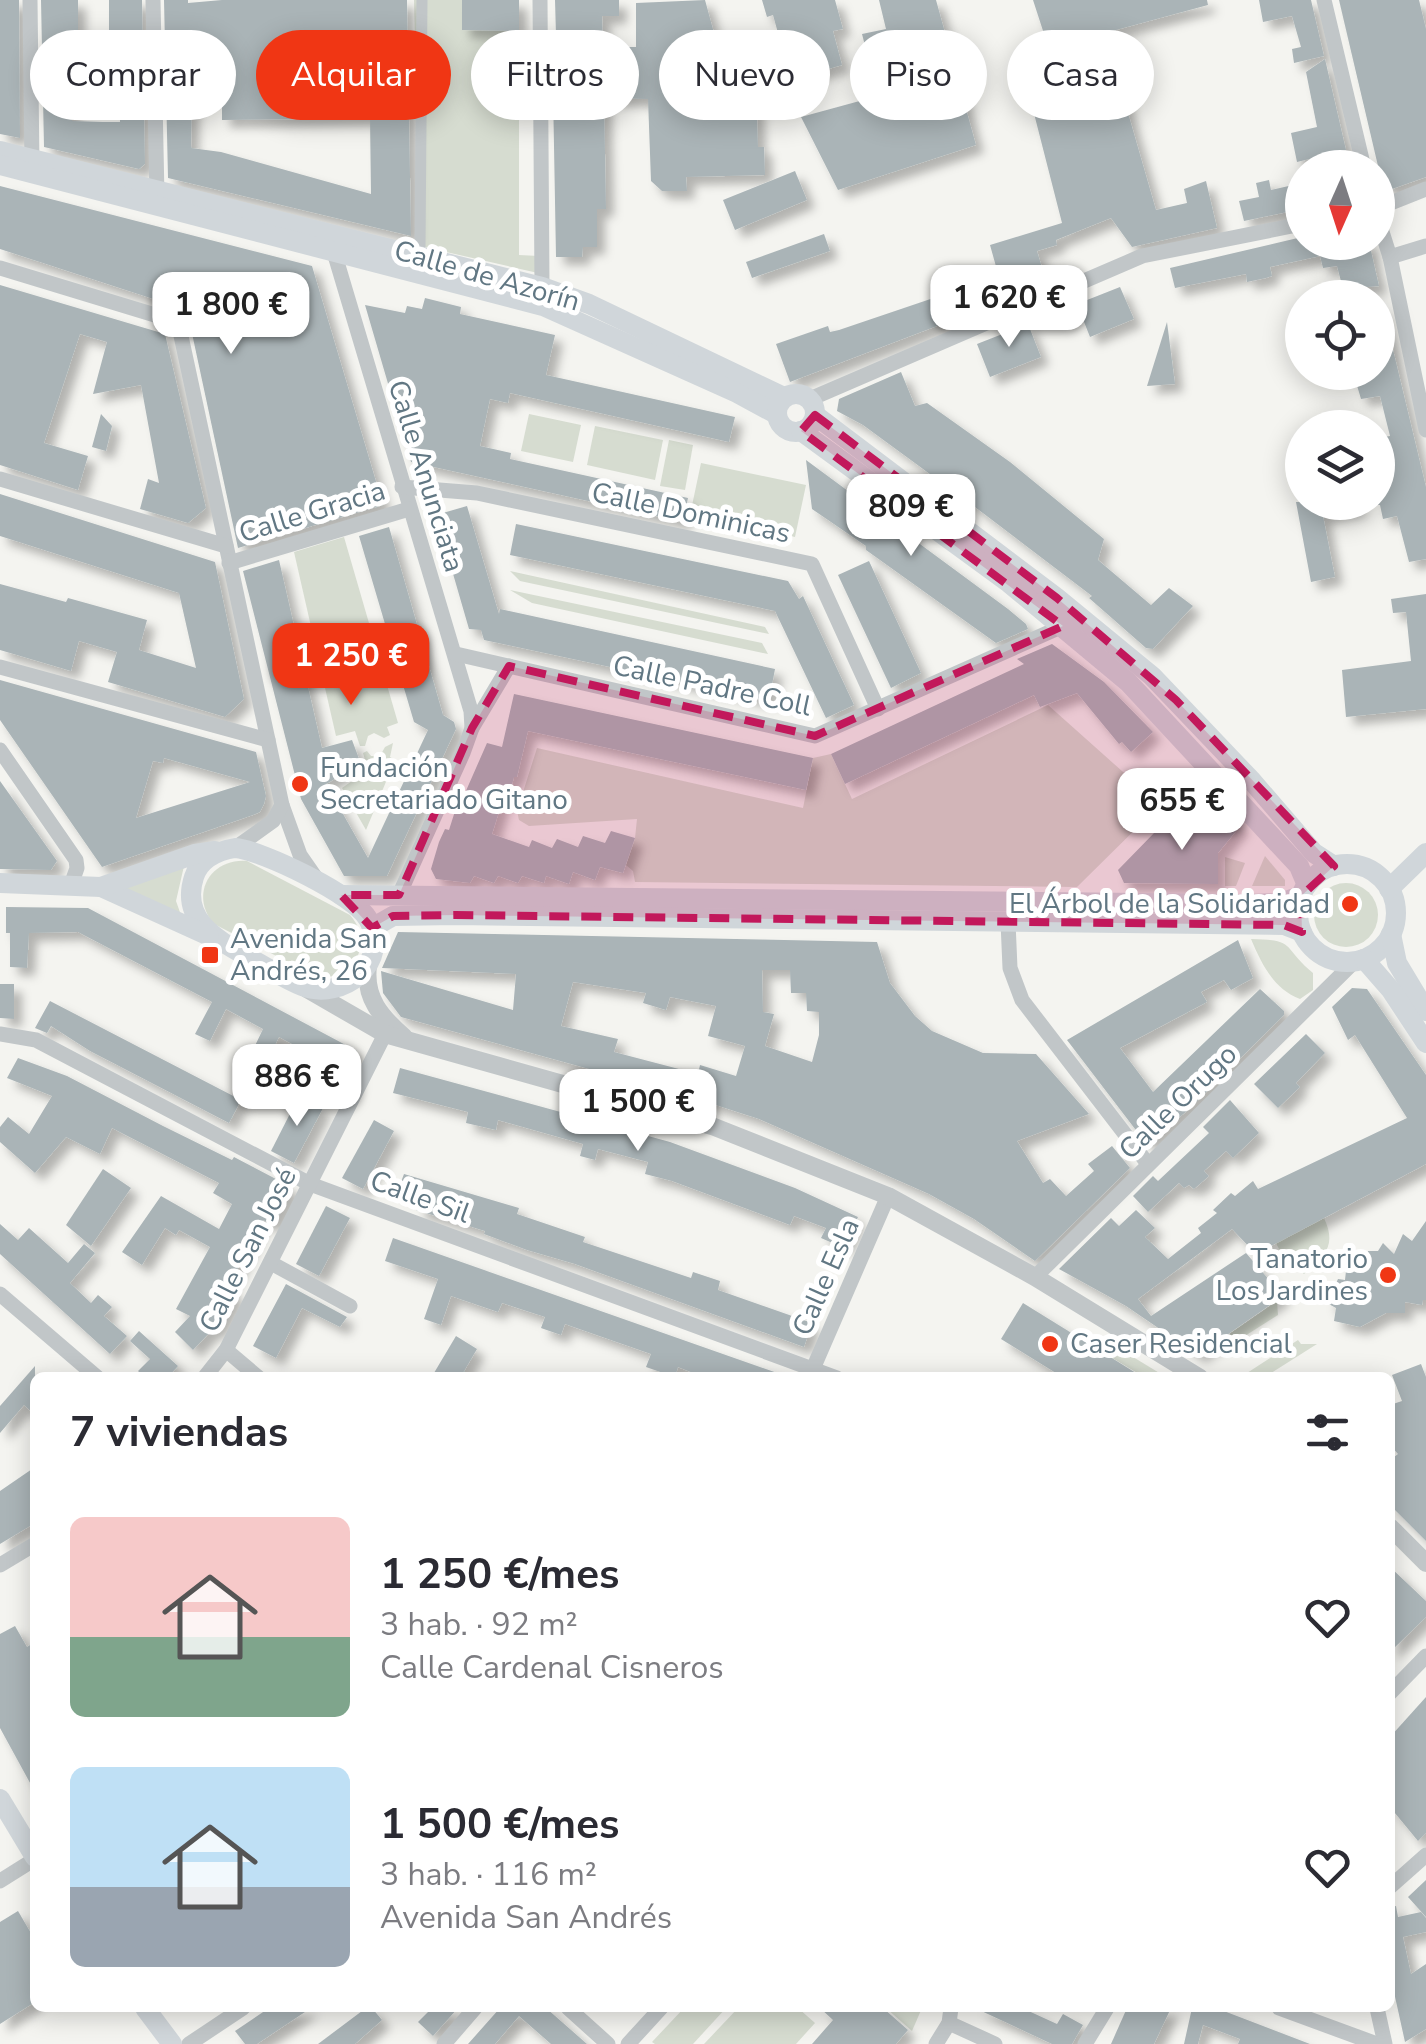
<!DOCTYPE html>
<html lang="es">
<meta charset="utf-8">
<style>
:root{--surface:#fff;--page:#f2f2f3;--text:#2b2b33;--muted:#7c7c81;--accent:#f03614}
body{margin:0;font-family:"Nunito Sans",sans-serif;background:var(--page);color:var(--text);height:100vh;display:flex;flex-direction:column;font-size:38px;white-space:nowrap}
*{box-sizing:border-box;margin:0}
p{font-size:32px;color:var(--muted)}
.icon{flex:none;width:55px;height:55px;fill:none;stroke:currentColor;stroke-width:2;stroke-linecap:round;stroke-linejoin:round}
.map{position:relative;flex:1;overflow:hidden}
.sheet{position:absolute;left:30px;top:1372px;width:1365px;height:640px;display:flex;flex-direction:column;background:var(--surface);border-radius:15px;box-shadow:0 5px 25px #0003}
.sheet>*{flex:none}
.top-card{position:absolute;left:30px;top:30px;width:1368px;height:90px;display:flex;gap:20px}
.needle{width:65px;rotate:183deg}
.buttons{position:absolute;left:1285px;top:150px;display:grid;gap:20px}
.buttons a{display:grid;place-items:center;width:110px;height:110px;border-radius:50%;background:var(--surface);box-shadow:0 5px 25px #0003;font-size:50px}
.price{position:absolute;translate:-50% -85px;padding:0 22px;border-radius:20px;background:#fff;color:#222;font-size:32px;line-height:65px;filter:drop-shadow(0 2px 5px #0008)}
.price::after{content:'';position:absolute;left:50%;top:60px;width:30px;height:22px;margin-left:-15px;background:inherit;clip-path:polygon(0 0,100% 0,50% 100%)}
.price.current{background:var(--accent);color:#fff}
ul{padding:0;list-style:none}
li{display:flex;align-items:center;gap:30px;height:250px;padding:0 40px}
li span{display:grid;place-items:center;flex:none;width:280px;height:200px;border-radius:15px;color:#555}
li>.icon{margin-inline-start:auto}
span .icon{width:120px;height:120px;fill:#fffc;stroke-width:1}
li b{font-size:42px}
h2{display:flex;justify-content:space-between;align-items:center;height:120px;padding:0 40px;font-size:42px}
.chip{padding:0 35px;border-radius:45px;background:var(--surface);box-shadow:0 5px 25px #0003;font-size:35px;line-height:90px}
.chip.current{background:var(--accent);color:#fff}
.map>svg:first-child{display:block}
.green{fill:#d6dcd0}
.building{fill:#aab4b7;fill-rule:evenodd;filter:url(#shadow)}
.lines{fill:none;stroke-linecap:round;stroke-linejoin:round}
.pedestrian{stroke:#c1c6c8;stroke-width:11}
.minor{stroke:#c1c6c8;stroke-width:15}
.tertiary{stroke:#c1c6c8;stroke-width:18}
.secondary{stroke:#d0d6da;stroke-width:20}
.marked{fill:#c2185b;fill-opacity:0.2;stroke:#c2185b;stroke-width:8;stroke-dasharray:20 12;stroke-linejoin:round}
.poi-dot{fill:#f03614;stroke:#fff;stroke-width:4}
.labels{text-anchor:middle;dominant-baseline:central;stroke-width:10;stroke-linejoin:round;paint-order:stroke}
.street-label{font-size:28px;fill:#617783;stroke:#fff}
.poi-label{font-size:28px;fill:#617783;stroke:#fff;text-anchor:start}
</style>
<div class="map">
<svg width="1426" height="2044" viewBox="0 0 1426 2044">
<defs>
<filter id="shadow"><feDropShadow dx="8" dy="8" stdDeviation="5" flood-color="#0004"/></filter>
</defs>
<rect width="100%" height="100%" fill="#f4f4f0"/>
<g class="green">
<polygon points="414,0 462,0 462,30 519,31 519,255 539,256 538,273 420,246"/>
<polygon points="529,414 581,425 573,462 521,451"/>
<polygon points="595,426 663,440 655,480 587,465"/>
<polygon points="669,440 693,445 685,490 660,486"/>
<polygon points="701,463 806,485 795,537 690,515"/>
<polygon points="344,537 398,723 387,727 390,735 384,738 374,733 368,736 365,746 360,746 355,731 336,736 294,552"/>
<polygon points="510,571 765,627 769,634 520,581"/>
<polygon points="510,590 762,643 768,654 532,603"/>
<polygon points="1048,705 1160,805 1077,887 635,882 633,871 626,865 635,838 637,819 529,826 519,820 517,811 537,748 803,808 813,758 831,754 852,799"/>
<polygon points="393,743 390,757 395,760 366,830 342,788 368,770 363,753 367,751 371,756 380,756 385,747"/>
<polygon points="1265,856 1285,880 1285,886 1252,886"/>
<polygon points="1225,857 1245,863 1236,886 1225,886"/>
<path d="M247,861L350,915C375,943 354,981 317,977L214,924C189,895 210,858 247,861Z"/>
<polygon points="184,866 176,901 182,918 125,890 126,886"/>
<circle cx="1346" cy="915" r="32"/>
<path d="M1251,939C1298,940 1281,947 1313,973V990L1300,999C1274,989 1262,965 1251,939Z"/>
<path d="M1324,1218C1337,1246 1325,1255 1304,1274L1281,1253L1276,1243Z"/>
<polygon points="1277,1301 1278,1315 1215,1355 1203,1352"/>
<polygon points="1105,1340 1166,1377 1144,1377 1099,1350"/>
<polygon points="1298,1340 1301,1344 1317,1344 1265,1377 1246,1377 1247,1373"/>
<polygon points="684,2008 726,2008 693,2044 655,2044 652,2042"/>
<polygon points="738,2008 798,2008 815,2023 796,2044 704,2044"/>
<polygon points="886,2008 922,2008 912,2031"/>
</g>
<g class="building">
<polygon points="0,0 19,0 20,138 0,134"/>
<polygon points="41,0 78,0 78,94 71,94 72,121 103,122 120,122 120,93 109,93 109,0 142,0 145,164 139,169 44,147"/>
<path d="M164,0H188V3L222,0H407L411,236L168,178ZM192,92L222,93V120L370,118L371,194L221,152L191,148Z"/>
<polygon points="462,0 519,0 519,31 462,30"/>
<polygon points="555,0 619,0 619,16 602,16 603,47 636,47 636,3 705,0 722,62 732,62 732,88 756,88 758,147 764,147 765,175 686,177 687,191 662,191 651,181 648,99 604,98 606,209 597,209 597,247 583,247 582,257 556,257 552,35 556,35"/>
<polygon points="762,0 835,0 843,29 833,31 842,65 791,80 773,15 767,17"/>
<polygon points="879,0 936,0 976,145 838,190 801,117 878,96 862,34 886,29"/>
<polygon points="1033,0 1207,0 1208,5 1105,33 1156,210 1187,203 1184,189 1206,181 1217,228 1132,247 1111,218 1056,240 1057,245 1037,251 1047,284 790,382 776,344 828,326 830,332 839,330 963,288 960,282 997,270 990,245 1062,223 1017,47 1046,40"/>
<polygon points="1259,0 1311,0 1324,56 1294,63 1292,49 1301,47 1292,16 1263,22"/>
<polygon points="1339,0 1419,0 1426,29 1426,177 1392,189 1382,183"/>
<polygon points="1325,59 1346,150 1297,162 1291,133 1317,127 1306,72"/>
<polygon points="795,171 807,200 735,230 723,200"/>
<polygon points="1269,180 1271,190 1302,183 1302,209 1244,221 1239,201 1259,197 1256,183"/>
<polygon points="0,186 312,266 383,505 238,548 187,310 0,249"/>
<polygon points="824,234 830,251 752,278 746,262"/>
<polygon points="1302,237 1302,242 1369,242 1379,286 1343,289 1337,266 1323,268 1320,256 1270,267 1272,276 1266,278 1247,282 1246,274 1175,288 1170,268"/>
<polygon points="0,285 165,334 206,508 188,523 140,509 148,479 159,483 141,385 93,394 107,342 80,334 44,443 88,456 78,490 0,465"/>
<polygon points="1120,287 1134,319 1090,337 1077,304"/>
<polygon points="425,298 461,307 460,314 555,335 546,375 735,417 729,442 510,393 508,403 490,399 480,446 511,453 510,459 688,498 683,522 411,462 365,305 405,313 407,306 422,309"/>
<polygon points="1383,308 1426,487 1426,559 1409,562 1397,516 1383,519 1380,505 1378,505 1378,438 1390,436 1380,396 1361,399 1353,372 1378,372 1378,309"/>
<polygon points="1167,322 1175,384 1147,386"/>
<polygon points="1028,324 1041,357 990,377 977,344"/>
<polygon points="901,372 915,406 927,403 1010,462 1104,539 1098,560 1151,605 1169,588 1193,606 1153,649 1146,648 1089,598 1092,596 975,507 863,425 837,411 839,399"/>
<polygon points="101,414 112,426 106,451 92,447"/>
<polygon points="806,460 1008,609 1026,624 1028,629 996,643 866,550 866,546 812,509"/>
<polygon points="0,494 215,562 244,699 225,717 108,682 117,652 79,641 71,671 0,650 0,584 66,602 68,598 147,620 139,650 196,668 179,593 0,536"/>
<polygon points="1296,502 1358,502 1358,509 1323,516 1335,577 1311,582"/>
<polygon points="467,506 499,614 500,609 775,669 769,701 484,640 481,630 469,629 436,515"/>
<polygon points="516,524 788,581 799,599 803,596 854,705 826,718 775,611 510,555"/>
<polygon points="389,527 443,715 454,722 456,729 387,876 344,876 301,799 243,571 279,560 322,748 352,740 361,764 326,784 368,858 428,730 414,722 359,536"/>
<polygon points="869,561 921,673 891,688 838,575"/>
<polygon points="1426,594 1426,709 1346,717 1342,670 1411,661 1406,612 1393,613 1391,599"/>
<polygon points="1052,644 1104,682 1153,732 1131,752 1122,742 1119,744 1077,693 1040,707 1034,695 845,784 831,754 1024,664 1017,659"/>
<path d="M0,680L256,752L266,796L264,804L260,812L253,815L102,867L0,720ZM164,758L250,782L136,818L153,761L163,763Z"/>
<polygon points="514,694 813,758 806,790 528,731 517,777 514,777 508,800 503,799 492,834 529,847 532,840 552,848 557,839 578,847 583,836 605,843 611,831 635,838 623,873 600,867 595,880 573,872 569,884 546,876 544,883 522,876 518,883 498,876 494,883 474,876 470,883 436,879 431,869 439,842 445,829 449,830 456,808 458,809 487,743 502,747"/>
<polygon points="0,781 57,861 51,870 0,869"/>
<polygon points="1221,804 1241,825 1218,853 1218,884 1124,883 1118,870 1155,832 1194,829"/>
<polygon points="6,907 88,908 357,1051 345,1072 279,1037 257,1082 241,1075 263,1029 226,1009 210,1041 195,1034 212,1002 78,932 29,933 27,968 10,967 10,933 6,933"/>
<path d="M398,932L877,942L890,983L915,1016L932,1031L983,1053L1036,1054L1089,1114L1017,1141L1043,1183L1050,1179L1066,1196L1094,1171L1088,1164L1112,1146L1130,1168L1035,1261L974,1219L929,1194L759,1119L691,1097L401,1017L383,993L381,971L513,1010L516,974L382,968ZM762,970H790L791,993H806L807,1011L819,1012V1035L812,1062L765,1046L774,1014L763,1012ZM573,982L646,993L643,1003L666,1010L670,997L716,1006L708,1036L745,1046L736,1076L700,1065L698,1074L614,1052L618,1039L561,1026Z"/>
<polygon points="1238,940 1253,978 1231,990 1224,980 1201,992 1207,1002 1120,1048 1153,1092 1260,989 1284,1011 1284,1015 1189,1109 1151,1142 1145,1142 1067,1040"/>
<polygon points="0,984 14,984 14,1019 0,1018"/>
<polygon points="1352,988 1367,989 1426,1075 1426,1164 1256,1254 1232,1229 1138,1299 1151,1316 1246,1253 1283,1296 1198,1355 1126,1306 1059,1269 1111,1218 1119,1226 1136,1210 1155,1228 1145,1237 1168,1259 1201,1233 1198,1228 1217,1213 1213,1210 1231,1193 1235,1196 1253,1181 1258,1189 1407,1118 1355,1035 1348,1040 1332,1007"/>
<polygon points="50,1001 241,1100 229,1123 90,1051 51,1026 47,1033 35,1028"/>
<polygon points="1306,1034 1325,1053 1296,1083 1300,1087 1278,1108 1254,1084"/>
<polygon points="18,1058 67,1076 163,1126 232,1160 234,1157 293,1188 274,1225 263,1220 227,1289 237,1293 217,1331 213,1329 193,1350 175,1332 190,1316 176,1309 210,1247 179,1230 176,1235 165,1228 142,1265 122,1252 161,1196 219,1229 232,1204 213,1193 219,1183 112,1128 100,1154 66,1137 35,1173 0,1142 0,1127 8,1117 29,1134 52,1096 7,1078"/>
<polygon points="400,1068 670,1142 795,1188 858,1217 844,1248 821,1238 826,1228 794,1216 790,1225 672,1181 645,1174 648,1162 598,1149 595,1160 580,1156 583,1144 498,1120 496,1130 466,1123 468,1112 393,1093"/>
<polygon points="299,1096 323,1108 294,1163 271,1151"/>
<polygon points="1230,1100 1259,1133 1233,1158 1226,1151 1204,1171 1209,1176 1194,1189 1189,1185 1184,1188 1179,1183 1148,1212 1133,1196 1153,1176 1158,1181 1209,1133 1203,1127"/>
<polygon points="374,1120 394,1131 363,1189 342,1178"/>
<polygon points="103,1169 131,1188 91,1246 66,1225"/>
<polygon points="404,1174 519,1208 517,1214 585,1237 583,1242 691,1278 693,1272 720,1281 718,1290 812,1323 804,1347 575,1264 527,1250 484,1234 485,1231 416,1210 420,1198 398,1190"/>
<polygon points="326,1206 350,1218 319,1276 296,1264"/>
<polygon points="1426,1221 1426,1300 1423,1300 1422,1305 1405,1302 1405,1313 1386,1313 1360,1327 1334,1321 1336,1308 1327,1303 1338,1279 1345,1280 1347,1262 1360,1263 1361,1257 1367,1257 1368,1251 1378,1251 1383,1243 1394,1254 1403,1234 1412,1241"/>
<polygon points="0,1224 18,1240 29,1228 68,1263 84,1244 95,1253 70,1283 91,1303 98,1295 112,1307 104,1316 127,1336 110,1354 0,1254"/>
<polygon points="393,1238 783,1375 783,1378 706,1378 678,1367 675,1377 646,1367 651,1354 565,1324 561,1335 541,1328 545,1317 502,1303 498,1312 451,1296 441,1325 424,1319 438,1279 385,1261"/>
<polygon points="286,1284 347,1317 340,1327 302,1308 276,1358 253,1346"/>
<polygon points="1023,1303 1099,1350 1144,1378 1064,1378 1001,1339"/>
<polygon points="139,1331 178,1366 167,1378 145,1378 138,1371 150,1359 130,1341"/>
<polygon points="456,1336 477,1349 460,1378 431,1378"/>
<polygon points="1421,1364 1426,1377 1426,1541 1390,1505 1390,1460 1398,1454 1390,1445 1390,1405 1402,1401 1392,1375"/>
<polygon points="35,1366 35,1415 24,1405 0,1433 0,1406"/>
<polygon points="35,1467 35,1523 0,1544 0,1491"/>
<polygon points="1390,1567 1426,1601 1426,1617 1390,1652"/>
<polygon points="15,1626 27,1647 35,1642 35,1792 0,1728 0,1634"/>
<polygon points="1426,1697 1426,1833 1418,1841 1390,1807 1390,1737"/>
<polygon points="1426,1880 1426,1917 1408,1897"/>
<polygon points="1396,1906 1398,1917 1421,1912 1426,1918 1426,1932 1403,1937 1411,1974 1426,1964 1426,2029 1405,2042 1390,1974 1390,1907"/>
<polygon points="18,1911 35,1940 35,2002 0,2024 0,1922"/>
<polygon points="269,2008 311,2008 257,2044 245,2044 235,2031"/>
<polygon points="366,2008 372,2008 382,2020 355,2044 318,2044"/>
<polygon points="432,2008 458,2008 433,2036 418,2022"/>
<polygon points="500,2008 546,2008 587,2044 551,2044 519,2016 495,2044 468,2044"/>
<polygon points="820,2008 883,2008 908,2030 896,2044 812,2044 833,2020"/>
<polygon points="975,2008 1022,2008 1057,2024 1063,2014 1083,2025 1072,2044 1052,2044"/>
<polygon points="1127,2008 1171,2008 1154,2044 1111,2044"/>
<polygon points="1192,2008 1216,2008 1310,2044 1238,2044 1240,2039 1203,2025 1198,2044 1184,2044"/>
</g>
<g class="lines">
<polyline class="pedestrian" points="420,246 422,0"/>
<g class="minor">
<polyline points="30,0 32,166"/>
<polyline points="153,0 157,196"/>
<polyline points="540,0 542,287"/>
<polyline points="1324,0 1364,168"/>
<polyline points="1378,208 1426,189"/>
<polyline points="1378,219 1390,257 1426,430"/>
<polyline points="336,244 334,252 471,711 472,728 463,753 399,895"/>
<polyline points="1390,257 1426,246"/>
<polyline points="0,268 178,322 282,805 300,855 316,878"/>
<polyline points="810,399 1142,256 1302,224"/>
<polyline points="0,479 226,546"/>
<polyline points="402,487 477,493 812,564 878,709"/>
<polyline points="229,563 409,509"/>
<polyline points="456,654 815,736 1063,626"/>
<polyline points="0,667 268,740"/>
<polyline points="472,728 509,666"/>
<polyline points="0,750 76,860 77,868 71,885"/>
<polyline points="235,848 273,821 282,805"/>
<polyline points="1008,922 1010,968 1022,1000 1148,1164"/>
<polyline points="0,1034 36,1040 310,1184 837,1378"/>
<polyline points="271,1263 350,1306"/>
<polyline points="1035,1277 1354,962"/>
<polyline points="0,1294 98,1378"/>
<polyline points="226,1350 259,1378"/>
<polyline points="204,1378 226,1350 385,1034"/>
<polyline points="809,1378 888,1196"/>
<polyline points="0,1565 35,1544"/>
<polyline points="1390,1693 1426,1656"/>
<polyline points="0,1881 35,1859"/>
<polyline points="1390,1887 1426,1855"/>
<polyline points="568,2008 608,2044"/>
<polyline points="1279,2008 1377,2044"/>
<polyline points="1377,2008 1385,2044"/>
<polyline points="949,2023 995,2044"/>
<polyline points="189,2044 243,2008"/>
<polyline points="444,2044 475,2008"/>
<polyline points="628,2044 661,2008"/>
<polyline points="936,2044 949,2023 951,2008"/>
<polyline points="1085,2044 1107,2008"/>
</g>
<g class="tertiary">
<path d="M368,966C364,998 381,1017 404,1037"/>
<polyline points="307,989 385,1034 712,1126 888,1196 1035,1277 1200,1378"/>
<polyline points="1390,1527 1426,1563"/>
</g>
<g class="secondary">
<polyline points="0,151 542,287 589,304 784,397"/>
<polyline points="0,165 543,306 737,393 776,414"/>
<circle cx="796" cy="413" r="19"/>
<polyline points="815,415 1057,598 1152,676 1252,781 1314,853 1334,866"/>
<polyline points="801,431 1009,583 1128,682 1299,866 1307,885"/>
<path d="M235,848C262,850 356,896 368,919C392,962 343,1002 302,986C286,980 270,969 255,961C222,942 179,923 194,877C200,858 217,851 235,848Z"/>
<circle cx="1347" cy="913" r="49"/>
<polyline points="0,883 101,887 209,936"/>
<polyline points="101,887 195,854 215,851"/>
<polyline points="1389,889 1426,853"/>
<polyline points="341,895 1244,904 1280,903 1301,896"/>
<polyline points="372,928 393,916 455,915 1284,925 1302,932"/>
<polyline points="1391,934 1397,963 1426,1011"/>
<polyline points="1364,959 1391,990 1426,1043"/>
<polyline points="0,1799 35,1857"/>
<polyline points="145,2008 172,2044"/>
</g>
</g>
<path class="marked" d="M815,415L1057,598L1176,700L1334,866L1301,896L1302,932L1284,925L455,915L393,916L372,928L341,895H399L472,728L509,666L815,736L1063,626L801,431Z"/>
<g class="poi-dot">
<circle cx="300" cy="784" r="10"/>
<circle cx="1350" cy="904" r="10"/>
<rect x="200" y="945" width="20" height="20" rx="5"/>
<circle cx="1388" cy="1275" r="10"/>
<circle cx="1050" cy="1344" r="10"/>
</g>
<g class="labels">
<g class="street-label">
<text transform="translate(487 276) rotate(16)">Calle de Azorín</text>
<text transform="translate(426 476) rotate(73)">Calle Anunciata</text>
<text transform="translate(312 512) rotate(-17)">Calle Gracia</text>
<text transform="translate(691 513) rotate(12)">Calle Dominicas</text>
<text transform="translate(712 686) rotate(12)">Calle Padre Coll</text>
<text transform="translate(1178 1102) rotate(-44)">Calle Orugo</text>
<text transform="translate(420 1197) rotate(20)">Calle Sil</text>
<text transform="translate(248 1250) rotate(-63)">Calle San José</text>
<text transform="translate(826 1277) rotate(-66)">Calle Esla</text>
</g>
<g class="poi-label">
<text x="320" y="768">Fundación<tspan x="320" dy="32">Secretariado Gitano</tspan></text>
<text x="1330" y="904" text-anchor="end">El Árbol de la Solidaridad</text>
<text x="230" y="939">Avenida San<tspan x="230" dy="32">Andrés, 26</tspan></text>
<text x="1368" y="1259" text-anchor="end">Tanatorio<tspan x="1368" dy="32">Los Jardines</tspan></text>
<text x="1070" y="1344">Caser Residencial</text>
</g>
</g>
</svg>
<div class="buttons">
<a><svg class="needle" viewBox="-14 -14 28 28"><path d="M0-13l5 13h-10z" fill="#e53935"/><path d="M0 13l5-13h-10z" fill="#7c7c81"/></svg></a>
<a><svg class="icon" aria-label="locate" viewBox="0 0 24 24"><circle cx="12" cy="12" r="6"/><path d="M12 2v4M12 18v4M2 12h4M18 12h4"/></svg></a>
<a><svg class="icon" aria-label="layers" viewBox="0 0 24 24"><path d="M12 4l9 5-9 5-9-5zM3 14l9 5 9-5"/></svg></a>
</div>
<b class="price" style="left:1009px;top:350px">1 620 €</b>
<b class="price" style="left:231px;top:357px">1 800 €</b>
<b class="price" style="left:911px;top:559px">809 €</b>
<b class="price current" style="left:351px;top:708px">1 250 €</b>
<b class="price" style="left:1182px;top:853px">655 €</b>
<b class="price" style="left:297px;top:1129px">886 €</b>
<b class="price" style="left:638px;top:1154px">1 500 €</b>
<div class="top-card">
<a class="chip">Comprar</a>
<a class="chip current">Alquilar</a>
<a class="chip">Filtros</a>
<a class="chip">Nuevo</a>
<a class="chip">Piso</a>
<a class="chip">Casa</a>
</div>
<section class="sheet">
<h2>7 viviendas<svg class="icon" aria-label="filters" viewBox="0 0 24 24"><path d="M4 7h16M4 17h16"/><circle cx="9" cy="7" r="2"/><circle cx="15" cy="17" r="2"/></svg></h2>
<ul>
<li><span style="background:linear-gradient(#f6c9c9 60%,#7fa58c 0)"><svg class="icon" aria-label="home" viewBox="0 0 24 24"><path d="M3 11l9-7 9 7M6 9v11h12V9"/></svg></span><div><b>1 250 €/mes</b><p>3 hab. · 92 m²</p><p>Calle Cardenal Cisneros</p></div><svg class="icon" aria-label="heart" viewBox="0 0 24 24"><path d="M12 20l-8-8c-3-5 5-10 8-4 3-6 11-1 8 4z"/></svg></li>
<li><span style="background:linear-gradient(#bfe0f5 60%,#9aa5b1 0)"><svg class="icon" aria-label="home" viewBox="0 0 24 24"><path d="M3 11l9-7 9 7M6 9v11h12V9"/></svg></span><div><b>1 500 €/mes</b><p>3 hab. · 116 m²</p><p>Avenida San Andrés</p></div><svg class="icon" aria-label="heart" viewBox="0 0 24 24"><path d="M12 20l-8-8c-3-5 5-10 8-4 3-6 11-1 8 4z"/></svg></li>
</ul>
</section>
</div>
